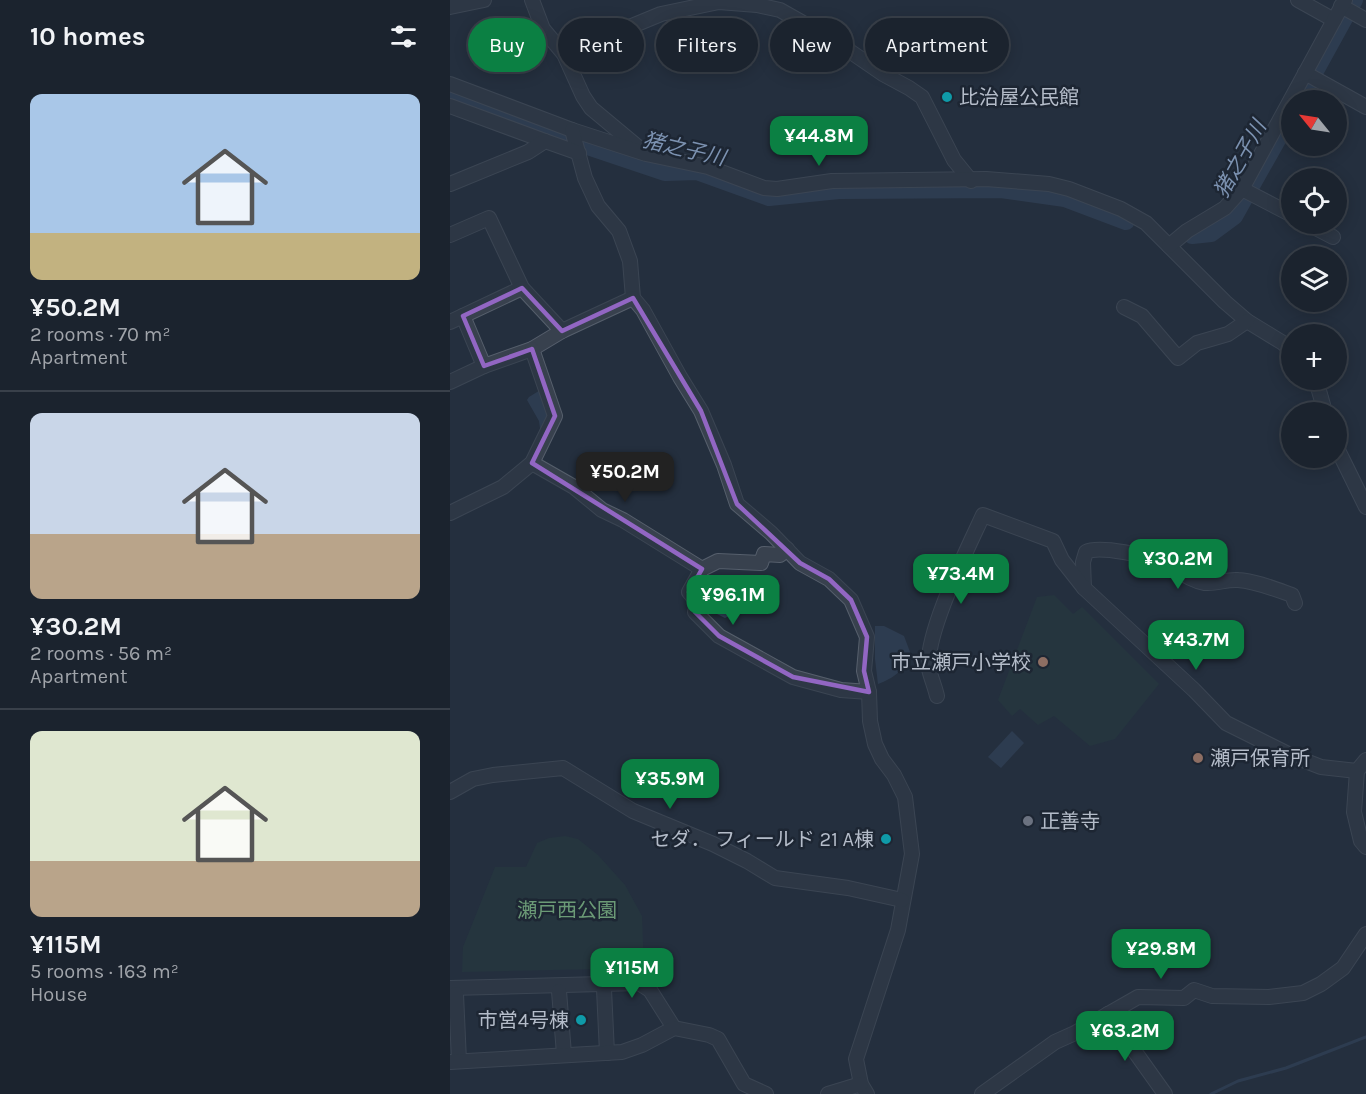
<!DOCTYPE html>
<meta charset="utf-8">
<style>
:root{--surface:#1b232e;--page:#282f3a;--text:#f1f3f6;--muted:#a0a4aa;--line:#39404a;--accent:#0b8043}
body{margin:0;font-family:Karla,"Noto Sans JP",sans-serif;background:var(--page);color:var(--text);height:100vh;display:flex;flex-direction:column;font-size:22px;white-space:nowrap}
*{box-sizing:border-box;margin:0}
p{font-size:20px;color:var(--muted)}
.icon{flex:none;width:33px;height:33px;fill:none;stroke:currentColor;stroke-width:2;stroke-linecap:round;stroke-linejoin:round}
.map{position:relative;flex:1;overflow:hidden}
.panel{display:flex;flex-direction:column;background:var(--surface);width:450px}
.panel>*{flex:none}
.top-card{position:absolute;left:18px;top:18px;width:570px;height:54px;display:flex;gap:12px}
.needle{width:39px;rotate:300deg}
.controls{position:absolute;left:831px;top:90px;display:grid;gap:12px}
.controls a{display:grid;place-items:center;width:66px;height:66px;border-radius:50%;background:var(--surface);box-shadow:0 3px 15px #0003,0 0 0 2px var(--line);font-size:30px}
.price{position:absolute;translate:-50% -51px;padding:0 14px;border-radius:12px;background:var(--accent);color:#fff;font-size:20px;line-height:39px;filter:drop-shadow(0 2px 3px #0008)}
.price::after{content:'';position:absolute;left:50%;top:36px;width:18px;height:14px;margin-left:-9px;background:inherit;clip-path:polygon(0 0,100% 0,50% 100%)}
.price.on{background:#222;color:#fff}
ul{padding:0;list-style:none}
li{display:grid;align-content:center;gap:12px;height:318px;padding:0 30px}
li+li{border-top:2px solid var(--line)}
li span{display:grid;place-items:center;height:186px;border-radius:12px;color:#555}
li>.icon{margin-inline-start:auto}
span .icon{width:108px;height:108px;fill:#fffc;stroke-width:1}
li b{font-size:26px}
h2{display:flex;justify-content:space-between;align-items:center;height:72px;padding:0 30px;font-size:26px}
.tag{padding:0 21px;border-radius:27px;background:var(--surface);box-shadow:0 3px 15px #0003,0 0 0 2px var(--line);font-size:21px;line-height:54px}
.tag.on{background:var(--accent);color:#fff}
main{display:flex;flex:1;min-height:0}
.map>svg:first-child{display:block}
.green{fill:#263c3f}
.water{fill:#394c67}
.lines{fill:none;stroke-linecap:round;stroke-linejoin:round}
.stream{stroke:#394c67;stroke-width:3}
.river{stroke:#394c67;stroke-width:18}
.minor-casing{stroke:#565f6c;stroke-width:16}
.minor{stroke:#38414e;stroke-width:14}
.marked{fill:none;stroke:#9266c3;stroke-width:4.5;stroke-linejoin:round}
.culture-dot{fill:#0f9aa8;stroke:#1d2633;stroke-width:2}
.education-dot{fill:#8d6e63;stroke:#1d2633;stroke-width:2}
.worship-dot{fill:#6b7280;stroke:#1d2633;stroke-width:2}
.labels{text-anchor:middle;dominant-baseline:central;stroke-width:5;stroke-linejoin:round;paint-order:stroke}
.poi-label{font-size:20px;fill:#b4bcc9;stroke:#1d2633;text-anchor:start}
.park-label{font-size:20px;fill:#6b9a76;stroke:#1d2633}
.water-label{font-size:21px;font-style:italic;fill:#7c92b1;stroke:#1d2633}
</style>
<main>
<section class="panel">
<h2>10 homes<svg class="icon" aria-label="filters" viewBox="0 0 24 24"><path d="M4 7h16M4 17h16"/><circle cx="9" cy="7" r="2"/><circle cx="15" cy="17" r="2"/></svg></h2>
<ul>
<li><span style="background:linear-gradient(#a9c7e8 75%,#c2b280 0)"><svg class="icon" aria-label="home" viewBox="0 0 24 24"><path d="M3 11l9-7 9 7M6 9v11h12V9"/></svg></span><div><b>¥50.2M</b><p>2 rooms · 70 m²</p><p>Apartment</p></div></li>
<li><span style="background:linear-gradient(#c9d6e8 65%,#b9a48a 0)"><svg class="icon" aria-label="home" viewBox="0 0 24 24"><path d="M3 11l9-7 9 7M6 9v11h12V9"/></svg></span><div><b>¥30.2M</b><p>2 rooms · 56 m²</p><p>Apartment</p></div></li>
<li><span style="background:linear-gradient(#dfe7d0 70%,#b9a48a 0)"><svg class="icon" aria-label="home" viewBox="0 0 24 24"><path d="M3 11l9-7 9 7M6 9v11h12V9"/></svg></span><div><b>¥115M</b><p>5 rooms · 163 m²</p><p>House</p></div></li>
</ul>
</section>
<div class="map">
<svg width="916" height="1094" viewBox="0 0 916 1094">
<rect width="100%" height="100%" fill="#242f3e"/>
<g class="green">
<polygon points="604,595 623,614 632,607 709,684 665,739 640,746 604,716 588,725 570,709 562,716 548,700 587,597"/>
<polygon points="115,836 128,839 148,855 175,885 192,916 194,968 12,972 13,947 45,867 76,867 87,843 99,838"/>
</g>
<g class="water">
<polygon points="92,389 98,416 93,429 90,428 89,421 77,400 79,397"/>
<path d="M263,578C272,586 278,592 290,594L283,614L275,618L251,606L248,598L257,580Z"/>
<path d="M425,626H434L454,636L460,652V661C450,672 442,679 428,684L425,659Z"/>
<polygon points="562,731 574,743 551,768 538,757"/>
</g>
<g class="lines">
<polyline class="stream" points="761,1094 788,1081 836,1068 916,1037"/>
<g class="river">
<polyline points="0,97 111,137 215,172 247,171 319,197 389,190 551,189 615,198 676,221"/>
<polyline points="849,100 904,0"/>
<polyline points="742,235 761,233 784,216 842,113"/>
</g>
<defs>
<g id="minor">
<polyline points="82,0 93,29 114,54 133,96 141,108 189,148"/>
<polyline points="848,0 884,20"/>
<polyline points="891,6 916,20"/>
<polyline points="0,7 34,0"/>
<polyline points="114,54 211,14 269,2 307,5 330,10 385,41 433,74 459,88 472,97 504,160 521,181"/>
<polyline points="855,73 916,107"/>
<polyline points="0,84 122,130 196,154 258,167 314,188 327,189 382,181 536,179 599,184 619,189 671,209 696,223 775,302 797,321 833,343 842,351"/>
<polyline points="0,106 95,141"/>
<polyline points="122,130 135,178 148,206 169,231 180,261 183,298 193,310 230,377 251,411 274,465 287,504 321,533 350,563 379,579 401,600 417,637 414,671 419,692 420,721 425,744 432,759 444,775 455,797 462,854 448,930 406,1059 411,1084 417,1094"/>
<polyline points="0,184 78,152 95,141 129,153"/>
<polyline points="792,189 842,215"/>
<polyline points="858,224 883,237"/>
<polyline points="0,235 39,218 72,288 112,331"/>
<polyline points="719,246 737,231 775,208 792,189 895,0"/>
<polyline points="674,307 692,316 728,358 747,343 778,334 797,321"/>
<polyline points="13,316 34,366"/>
<polyline points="0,322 72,288"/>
<polyline points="866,380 875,412"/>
<polyline points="0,382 34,366 82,349 112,331 183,298"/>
<polyline points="886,446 916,507"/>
<polyline points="82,463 124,487 152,510 173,520 252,569"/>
<polyline points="0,513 53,487 82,463 105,416 82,349"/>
<polyline points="337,549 330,555 314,554 311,563 268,561 252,569 239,592 248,603 245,612 269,636 343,677 391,690 419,692"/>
<path d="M634,588L633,562L636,552C649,545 699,556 713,562C728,569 738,580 755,583C766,584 777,579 788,580C805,581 825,589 842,595L845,603"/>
<path d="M487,696C485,687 481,678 479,669C474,635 518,548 533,515L603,541L612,560L634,588L744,690L776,723L840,755L871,767L907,771"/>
<polyline points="916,760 907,771 904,812 911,841 916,847"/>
<polyline points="0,792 23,779 43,775 113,768 183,811 263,844 297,861 325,878 398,888 452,900"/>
<polyline points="0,988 189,983 200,990 224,1028 259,1035 268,1039 294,1084 316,1094"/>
<polyline points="154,989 157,1053"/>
<polyline points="109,991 114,1054"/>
<polyline points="6,994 9,1061"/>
<polyline points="658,1014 715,1094"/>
<polyline points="0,1062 172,1052 192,1045 224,1028"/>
<polyline points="378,1094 411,1084"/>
<polyline points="532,1094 605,1042 625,1033 688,997 734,998 744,990 762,996 819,997 853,993 871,984 893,968 916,934"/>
</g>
</defs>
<use href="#minor" class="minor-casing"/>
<use href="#minor" class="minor"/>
</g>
<path d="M0 0H916V1094H0ZM72,288L112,331L183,298L251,411L287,504L350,563L379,579L401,600L417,637L414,671L419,692L343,677L269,636L245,612L248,603L239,592L252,569L82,463L105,416L82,349L34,366L13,316Z" fill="#242f3e" fill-opacity=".55" fill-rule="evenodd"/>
<path class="marked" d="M72,288L112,331L183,298L251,411L287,504L350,563L379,579L401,600L417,637L414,671L419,692L343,677L269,636L245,612L248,603L239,592L252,569L82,463L105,416L82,349L34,366L13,316Z"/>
<g class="culture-dot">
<circle cx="497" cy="97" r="6"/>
<circle cx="436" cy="839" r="6"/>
<circle cx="131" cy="1020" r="6"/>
</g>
<g class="education-dot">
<circle cx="593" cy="662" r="6"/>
<circle cx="748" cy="758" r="6"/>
</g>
<circle class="worship-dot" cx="578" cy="821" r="6"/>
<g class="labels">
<g class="poi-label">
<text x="509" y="97">比治屋公民館</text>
<text x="581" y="662" text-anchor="end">市立瀬戸小学校</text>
<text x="760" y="758">瀬戸保育所</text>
<text x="590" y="821">正善寺</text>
<text x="424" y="839" text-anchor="end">セダ． フィールド 21 A棟</text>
<text x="119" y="1020" text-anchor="end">市営4号棟</text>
</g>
<g class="park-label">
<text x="117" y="910">瀬戸西公園</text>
</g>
<g class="water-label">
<text transform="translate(234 149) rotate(13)">猪之子川</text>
<text transform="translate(790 159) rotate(-61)">猪之子川</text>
</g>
</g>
</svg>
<div class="controls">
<a><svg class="needle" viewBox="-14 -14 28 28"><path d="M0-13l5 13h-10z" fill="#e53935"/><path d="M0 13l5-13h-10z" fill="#a0a4aa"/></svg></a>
<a><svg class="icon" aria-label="locate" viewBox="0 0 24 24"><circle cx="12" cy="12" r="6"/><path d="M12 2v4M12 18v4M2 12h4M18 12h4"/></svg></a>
<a><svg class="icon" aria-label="layers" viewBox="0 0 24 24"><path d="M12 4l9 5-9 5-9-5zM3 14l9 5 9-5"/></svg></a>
<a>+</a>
<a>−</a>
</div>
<b class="price" style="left:369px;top:167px">¥44.8M</b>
<b class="price on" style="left:175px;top:503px">¥50.2M</b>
<b class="price" style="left:728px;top:590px">¥30.2M</b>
<b class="price" style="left:511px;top:605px">¥73.4M</b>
<b class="price" style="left:283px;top:626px">¥96.1M</b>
<b class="price" style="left:746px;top:671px">¥43.7M</b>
<b class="price" style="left:220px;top:810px">¥35.9M</b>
<b class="price" style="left:711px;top:980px">¥29.8M</b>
<b class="price" style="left:182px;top:999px">¥115M</b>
<b class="price" style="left:675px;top:1062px">¥63.2M</b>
<div class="top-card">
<a class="tag on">Buy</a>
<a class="tag">Rent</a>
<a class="tag">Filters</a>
<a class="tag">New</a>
<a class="tag">Apartment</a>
</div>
</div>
</main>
